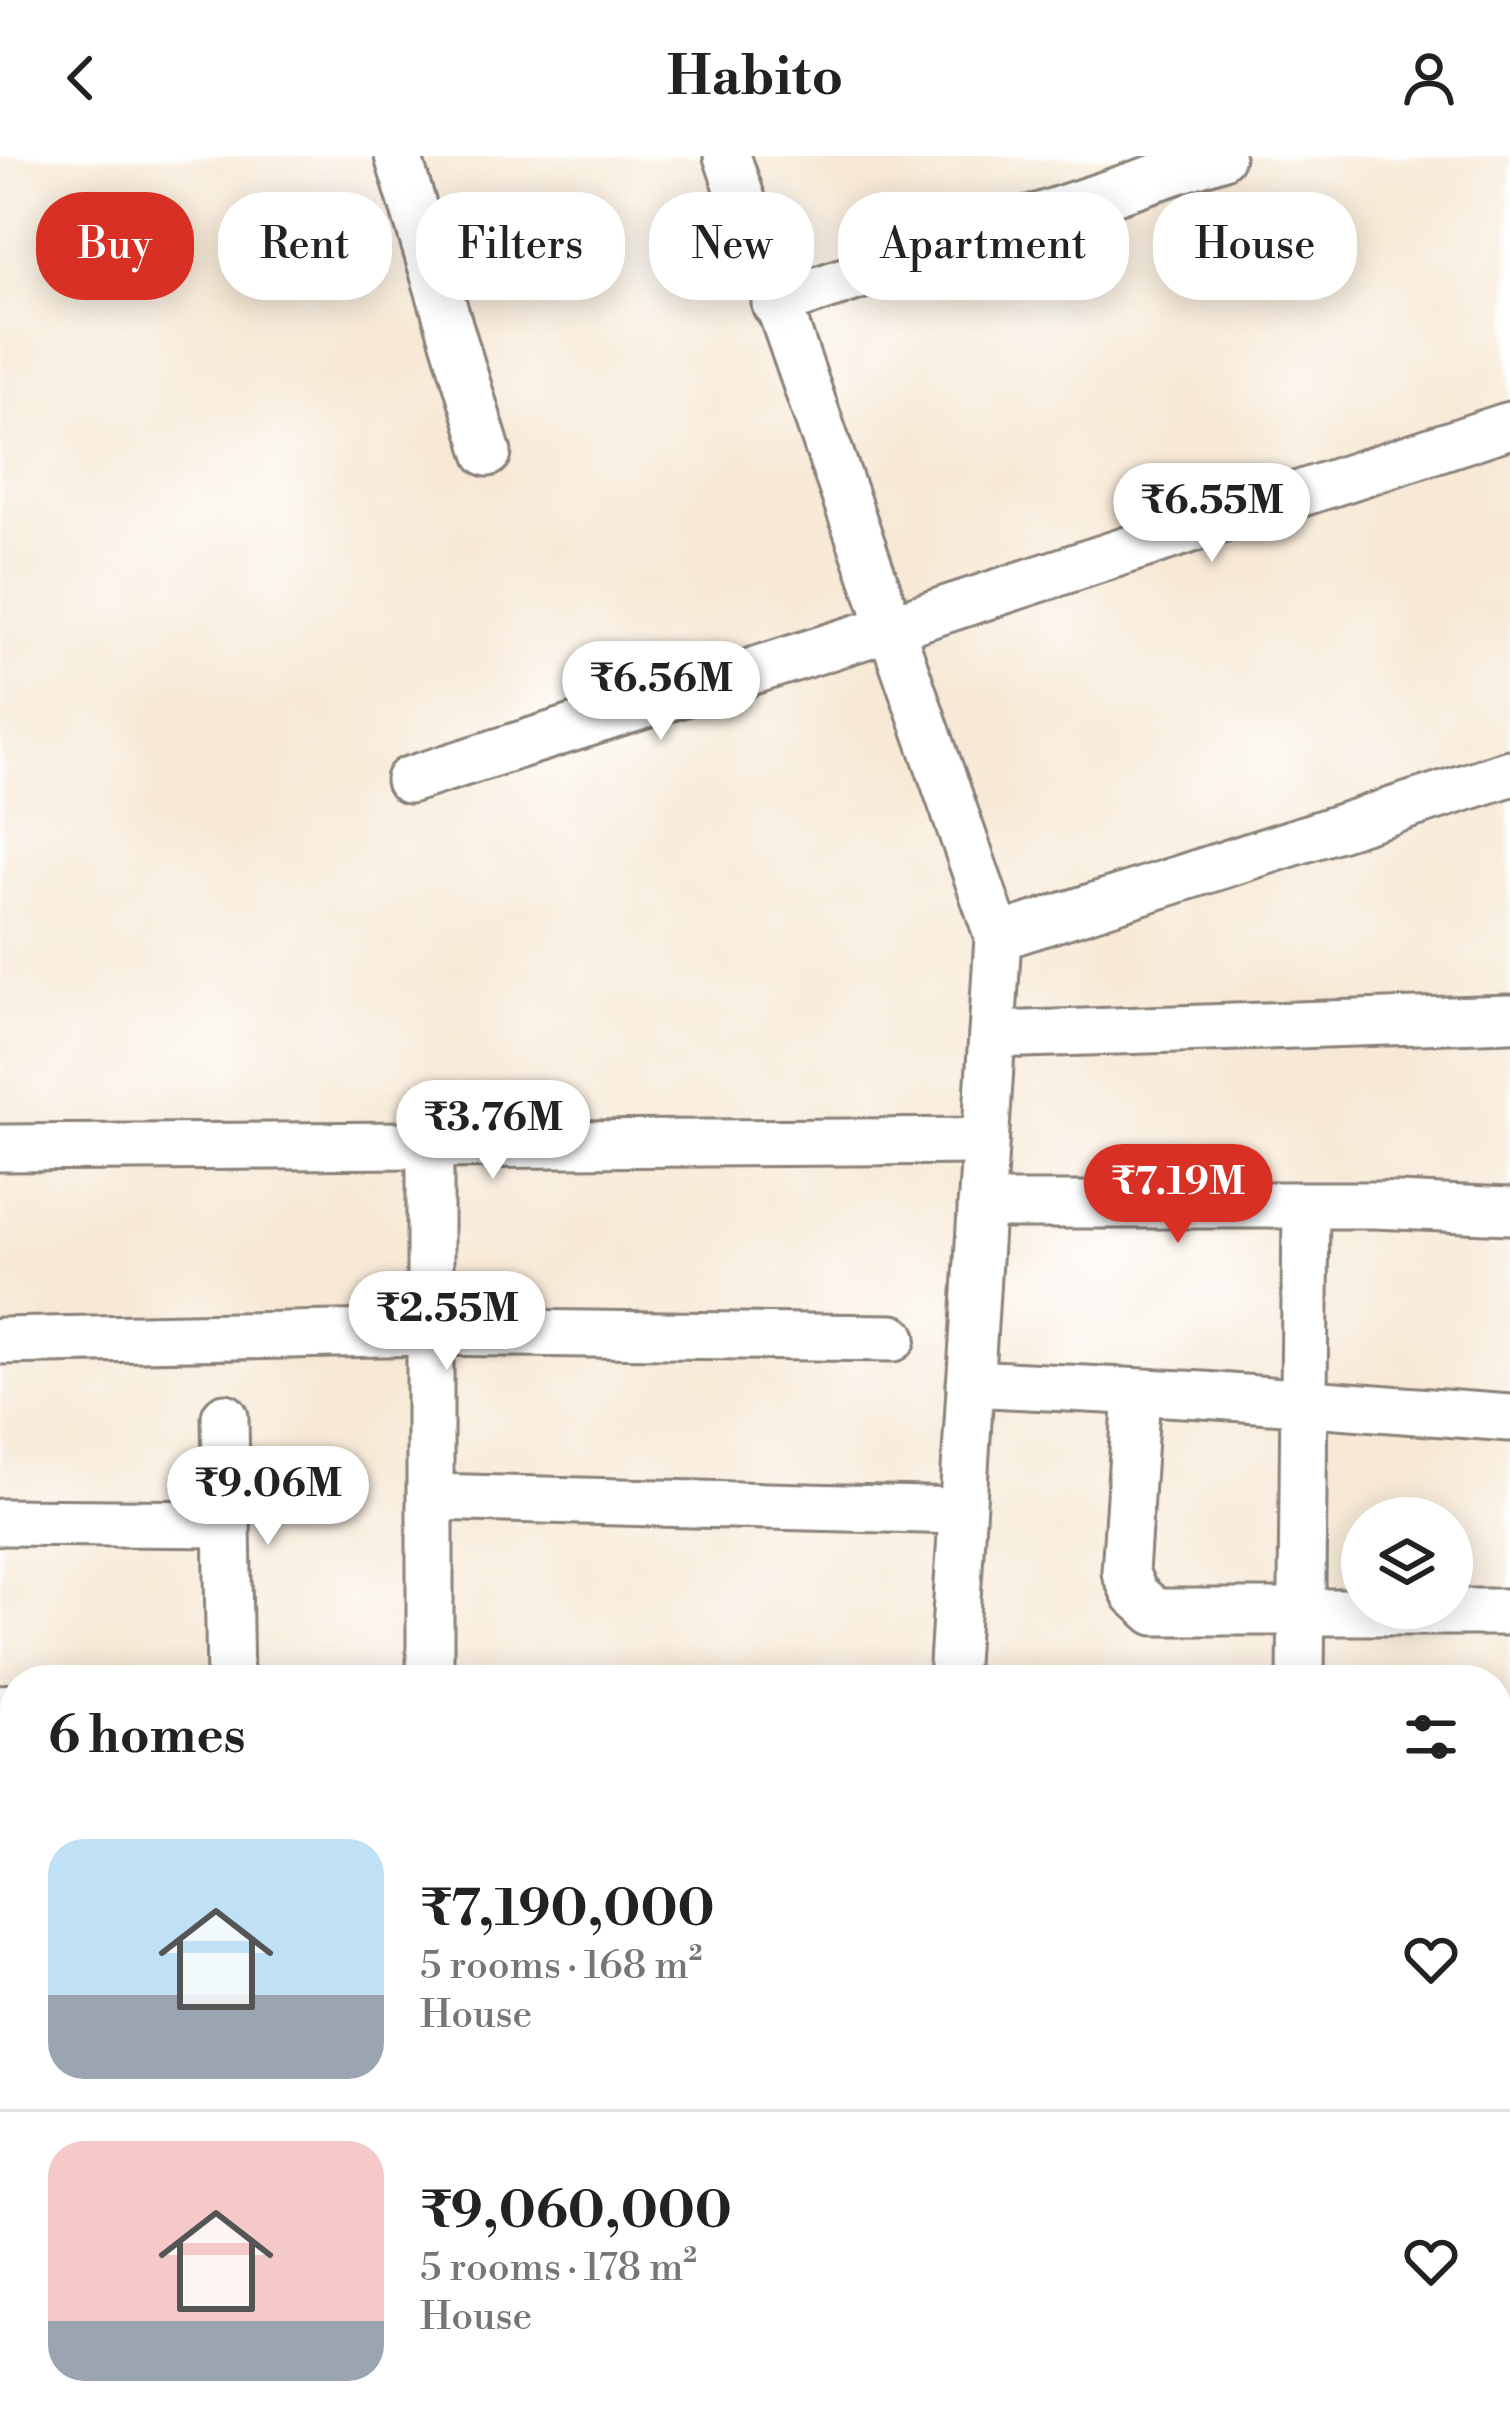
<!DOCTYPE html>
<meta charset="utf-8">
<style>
:root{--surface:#fff;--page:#f6f6f6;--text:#222;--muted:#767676;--line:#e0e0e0;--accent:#d93025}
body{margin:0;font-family:"Libre Bodoni",serif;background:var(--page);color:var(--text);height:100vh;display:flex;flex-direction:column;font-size:45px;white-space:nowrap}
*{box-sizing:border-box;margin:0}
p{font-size:39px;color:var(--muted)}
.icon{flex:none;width:66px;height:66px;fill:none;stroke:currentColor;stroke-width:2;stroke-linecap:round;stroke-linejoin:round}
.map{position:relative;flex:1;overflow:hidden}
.side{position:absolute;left:0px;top:1509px;width:1512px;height:768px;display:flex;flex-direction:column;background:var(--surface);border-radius:48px 48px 0 0;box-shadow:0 6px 30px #0003}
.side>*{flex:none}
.banner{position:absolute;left:36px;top:36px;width:1440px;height:108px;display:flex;gap:24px}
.tools{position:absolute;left:1341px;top:1341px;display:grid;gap:24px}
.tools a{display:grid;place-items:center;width:132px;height:132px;border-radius:50%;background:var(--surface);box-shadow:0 6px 30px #0003;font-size:60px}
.price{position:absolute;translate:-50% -102px;padding:0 27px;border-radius:42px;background:#fff;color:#222;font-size:39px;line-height:78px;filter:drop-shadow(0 3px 6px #0008)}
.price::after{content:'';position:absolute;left:50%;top:72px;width:36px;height:27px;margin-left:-18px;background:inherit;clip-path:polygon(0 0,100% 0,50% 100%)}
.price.on{background:var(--accent);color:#fff}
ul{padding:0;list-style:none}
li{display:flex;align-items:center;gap:36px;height:300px;padding:0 48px}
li+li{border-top:3px solid var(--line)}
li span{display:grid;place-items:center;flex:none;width:336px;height:240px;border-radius:36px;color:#555}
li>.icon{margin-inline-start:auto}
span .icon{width:144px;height:144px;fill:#fffc;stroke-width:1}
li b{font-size:51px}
h2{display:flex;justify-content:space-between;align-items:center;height:144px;padding:0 48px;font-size:51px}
.chip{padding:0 42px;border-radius:48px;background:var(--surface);box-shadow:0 6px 30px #0003;font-size:42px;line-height:108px}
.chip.on{background:var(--accent);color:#fff}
header{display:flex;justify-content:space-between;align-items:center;height:156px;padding:0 48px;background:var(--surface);font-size:54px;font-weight:700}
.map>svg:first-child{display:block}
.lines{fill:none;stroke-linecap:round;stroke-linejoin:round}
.minor-casing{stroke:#8a8279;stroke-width:51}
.minor{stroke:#fff;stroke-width:45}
</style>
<header><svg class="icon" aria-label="back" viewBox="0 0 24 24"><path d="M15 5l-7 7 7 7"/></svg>Habito<svg class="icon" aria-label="person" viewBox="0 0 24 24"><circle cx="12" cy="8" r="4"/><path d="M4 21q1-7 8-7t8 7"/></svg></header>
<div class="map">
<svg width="1510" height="2277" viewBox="0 0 1510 2277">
<rect width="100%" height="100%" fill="#fff"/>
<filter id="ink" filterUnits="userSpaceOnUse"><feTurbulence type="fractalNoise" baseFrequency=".00833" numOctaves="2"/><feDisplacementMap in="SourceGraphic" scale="24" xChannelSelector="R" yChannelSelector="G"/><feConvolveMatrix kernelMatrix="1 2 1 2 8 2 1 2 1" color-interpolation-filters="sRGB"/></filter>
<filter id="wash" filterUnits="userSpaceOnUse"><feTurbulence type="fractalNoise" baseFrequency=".004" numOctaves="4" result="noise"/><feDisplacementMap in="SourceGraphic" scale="48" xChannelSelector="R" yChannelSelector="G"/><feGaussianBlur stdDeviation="2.7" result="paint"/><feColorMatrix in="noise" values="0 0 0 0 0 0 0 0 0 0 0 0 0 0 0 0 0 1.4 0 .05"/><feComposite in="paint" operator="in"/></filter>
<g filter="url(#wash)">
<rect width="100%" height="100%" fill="#f7e9d6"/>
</g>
<g filter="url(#ink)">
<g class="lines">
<defs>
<g id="minor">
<polyline points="398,0 488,297"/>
<polyline points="727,0 998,781 952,1524"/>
<polyline points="775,148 1221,0"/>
<polyline points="409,624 889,472 1510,269"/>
<polyline points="998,781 1510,617"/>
<polyline points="992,879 1510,862"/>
<polyline points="430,986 430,1524"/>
<polyline points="0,992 985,985"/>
<polyline points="981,1049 1375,1049 1510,1055"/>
<polyline points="0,1185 430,1176 893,1182"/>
<polyline points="970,1227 1203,1239 1510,1262"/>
<polyline points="1137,1237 1125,1416 1135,1438 1155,1456 1510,1456"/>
<polyline points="225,1261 230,1524"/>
<polyline points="431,1341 962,1355"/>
<polyline points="0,1366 227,1368"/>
<polyline points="1301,1524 1306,1050"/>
<polyline points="0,1552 15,1551"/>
<polyline points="1497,1624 1510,1625"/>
<polyline points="0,1751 15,1751"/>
<polyline points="1497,1760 1510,1970"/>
<polyline points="0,2004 15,2004"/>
<polyline points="430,2262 430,2277"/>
<polyline points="590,2262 590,2277"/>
<polyline points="766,2262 766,2277"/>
<polyline points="881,2262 881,2277"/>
<polyline points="1130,2262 1130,2277"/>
<polyline points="1497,2262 1510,2262"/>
<polyline points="0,2270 236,2268"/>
<polyline points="1381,2277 1381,2262"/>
</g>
</defs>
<use href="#minor" class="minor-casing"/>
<use href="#minor" class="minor"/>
</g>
</g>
</svg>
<div class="tools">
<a><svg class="icon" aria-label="layers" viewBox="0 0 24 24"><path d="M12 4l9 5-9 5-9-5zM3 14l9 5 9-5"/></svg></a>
</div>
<b class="price" style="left:1212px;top:409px">₹6.55M</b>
<b class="price" style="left:661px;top:587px">₹6.56M</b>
<b class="price" style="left:493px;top:1026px">₹3.76M</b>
<b class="price on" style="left:1178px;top:1090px">₹7.19M</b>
<b class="price" style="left:447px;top:1217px">₹2.55M</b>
<b class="price" style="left:268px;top:1392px">₹9.06M</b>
<div class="banner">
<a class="chip on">Buy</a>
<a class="chip">Rent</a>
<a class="chip">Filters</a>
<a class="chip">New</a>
<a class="chip">Apartment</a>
<a class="chip">House</a>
</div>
<section class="side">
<h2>6 homes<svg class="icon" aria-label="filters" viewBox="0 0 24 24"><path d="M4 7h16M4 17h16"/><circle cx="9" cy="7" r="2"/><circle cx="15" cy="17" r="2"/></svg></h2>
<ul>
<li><span style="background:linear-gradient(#bfe0f5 65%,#9aa5b1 0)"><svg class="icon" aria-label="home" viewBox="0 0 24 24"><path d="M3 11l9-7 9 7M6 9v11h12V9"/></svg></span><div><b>₹7,190,000</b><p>5 rooms · 168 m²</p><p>House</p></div><svg class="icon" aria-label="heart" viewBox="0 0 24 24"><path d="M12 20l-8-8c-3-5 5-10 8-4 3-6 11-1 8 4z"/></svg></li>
<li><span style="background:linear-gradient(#f6c9c9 75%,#9aa5b1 0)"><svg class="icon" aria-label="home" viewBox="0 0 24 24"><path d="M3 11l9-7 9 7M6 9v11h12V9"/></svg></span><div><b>₹9,060,000</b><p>5 rooms · 178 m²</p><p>House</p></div><svg class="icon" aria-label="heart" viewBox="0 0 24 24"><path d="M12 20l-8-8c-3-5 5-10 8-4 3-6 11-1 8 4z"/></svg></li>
</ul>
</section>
</div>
